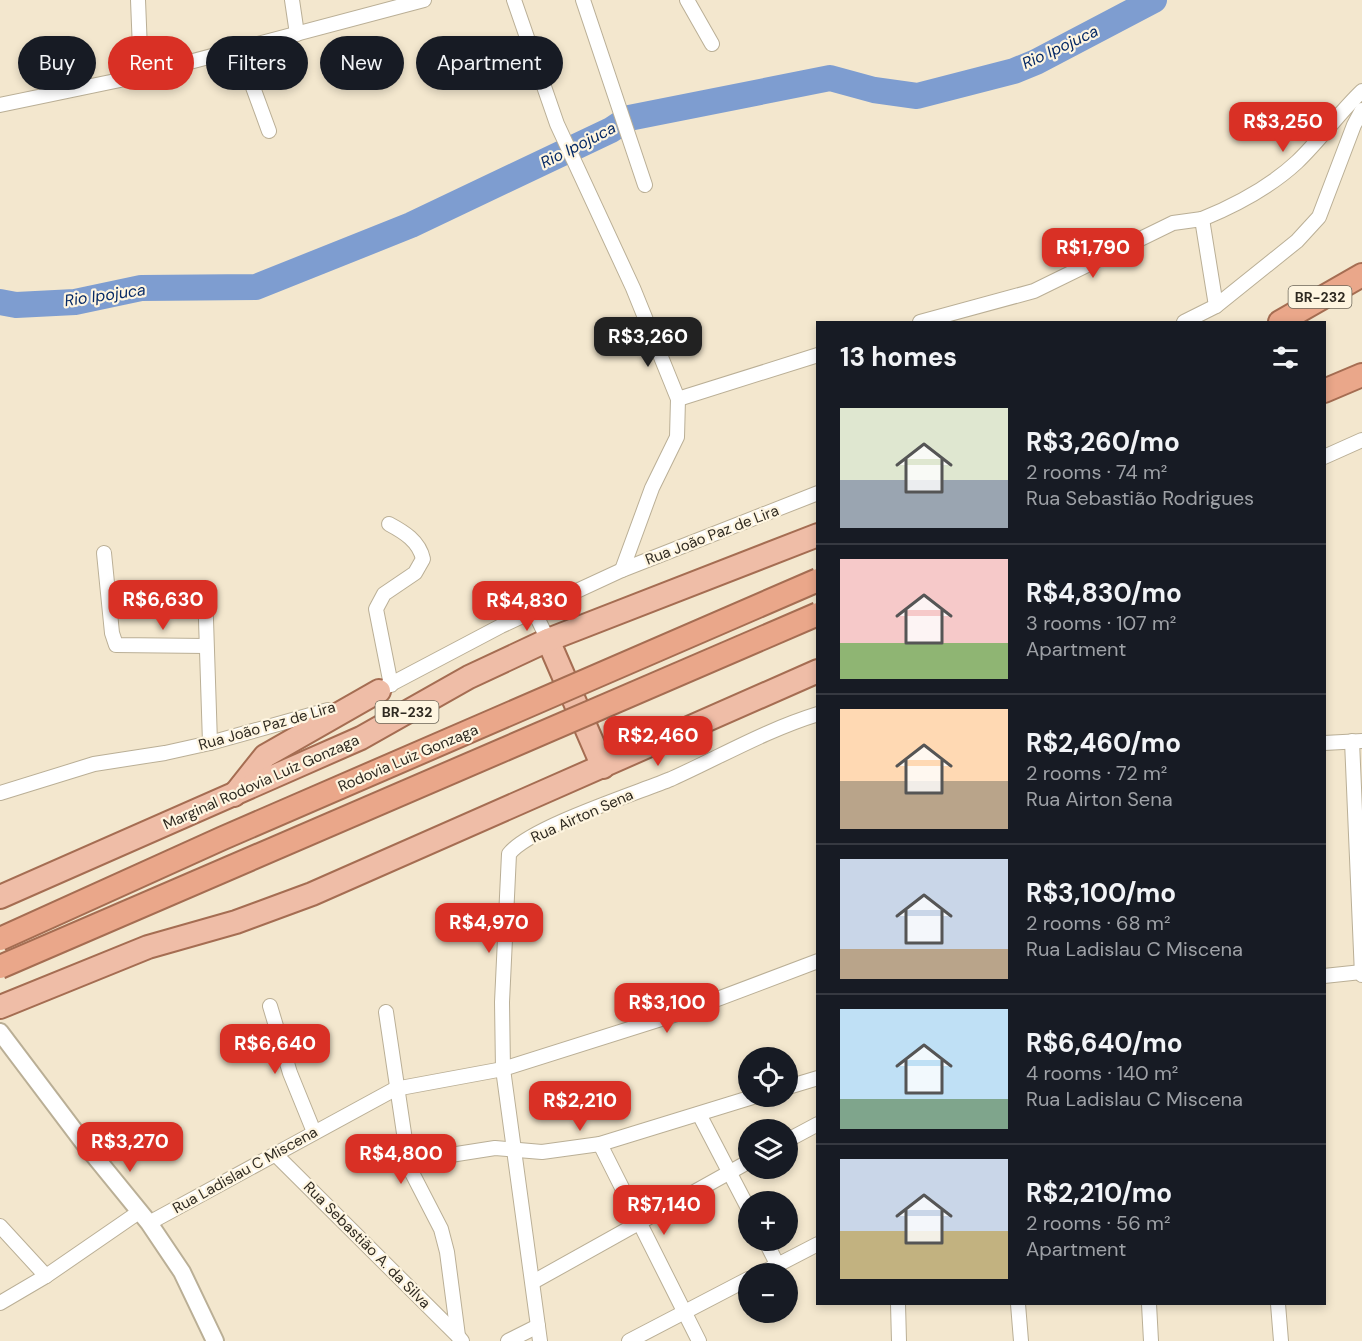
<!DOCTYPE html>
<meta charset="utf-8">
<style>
:root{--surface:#171b24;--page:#20242c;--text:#f1f3f6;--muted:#9ea1a6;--line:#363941;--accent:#d93025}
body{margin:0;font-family:"DM Sans",sans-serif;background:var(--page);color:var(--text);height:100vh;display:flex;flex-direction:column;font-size:22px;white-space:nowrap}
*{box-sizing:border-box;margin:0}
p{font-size:20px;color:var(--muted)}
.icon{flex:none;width:33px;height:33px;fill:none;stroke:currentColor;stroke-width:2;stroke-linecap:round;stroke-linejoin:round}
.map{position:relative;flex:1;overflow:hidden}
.details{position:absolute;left:816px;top:321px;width:510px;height:984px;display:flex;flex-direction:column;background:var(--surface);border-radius:0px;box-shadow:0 3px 9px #0003}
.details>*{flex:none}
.top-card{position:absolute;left:18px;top:36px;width:570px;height:54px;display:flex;gap:12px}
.tools{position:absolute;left:738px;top:1047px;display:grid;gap:12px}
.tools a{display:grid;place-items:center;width:60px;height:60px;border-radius:50%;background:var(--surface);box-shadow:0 3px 9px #0003;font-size:30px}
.price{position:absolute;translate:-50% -51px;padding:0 14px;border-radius:12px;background:var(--accent);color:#fff;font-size:20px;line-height:39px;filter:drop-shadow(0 2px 3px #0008)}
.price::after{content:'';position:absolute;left:50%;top:36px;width:18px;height:14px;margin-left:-9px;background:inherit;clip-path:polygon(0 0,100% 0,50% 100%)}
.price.on{background:#222;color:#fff}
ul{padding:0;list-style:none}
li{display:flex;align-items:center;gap:18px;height:150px;padding:0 24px}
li+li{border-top:2px solid var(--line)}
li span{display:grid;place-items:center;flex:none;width:168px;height:120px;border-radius:0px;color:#555}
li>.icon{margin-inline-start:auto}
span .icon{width:72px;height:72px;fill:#fffc;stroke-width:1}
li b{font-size:26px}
h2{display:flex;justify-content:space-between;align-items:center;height:72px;padding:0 24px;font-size:26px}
.pill{padding:0 21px;border-radius:27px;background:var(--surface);box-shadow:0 3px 9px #0003;font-size:21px;line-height:54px}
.pill.on{background:var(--accent);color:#fff}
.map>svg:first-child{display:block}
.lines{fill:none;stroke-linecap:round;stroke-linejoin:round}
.river{stroke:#7e9dd0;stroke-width:26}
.minor-casing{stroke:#baaf96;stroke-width:16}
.tertiary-casing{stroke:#baaf96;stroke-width:20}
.primary-casing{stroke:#a56d52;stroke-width:26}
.trunk-casing{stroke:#a56d52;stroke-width:26}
.minor{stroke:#fff;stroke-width:14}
.tertiary{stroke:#fff;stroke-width:16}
.primary{stroke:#efbda7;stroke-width:22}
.trunk{stroke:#eaa78a;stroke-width:22}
.trunk-bridge-casing{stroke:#a56d52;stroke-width:26;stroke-linecap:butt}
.trunk-bridge{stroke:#eaa78a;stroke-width:22}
.labels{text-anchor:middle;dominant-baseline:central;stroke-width:4.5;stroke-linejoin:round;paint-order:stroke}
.shield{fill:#fef5e0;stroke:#6d675a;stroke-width:1.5}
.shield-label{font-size:14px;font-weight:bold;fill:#2f2a21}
.street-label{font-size:15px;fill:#2f2a21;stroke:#fef5e0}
.water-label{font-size:16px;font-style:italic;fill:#052965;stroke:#fef5e0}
</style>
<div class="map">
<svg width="1362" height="1341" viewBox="0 0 1362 1341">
<rect width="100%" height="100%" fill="#f3e7ce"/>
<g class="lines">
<polyline class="river" points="0,302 16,305 75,302 141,288 256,287 411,225 611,130 629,118 830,78 874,90 917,96 1014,71 1036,62 1154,0"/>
<defs>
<g id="minor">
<polyline points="138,0 141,75"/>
<polyline points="292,0 297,34"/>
<polyline points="514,0 557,124 633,288 678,399 677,437 652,488 622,570"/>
<polyline points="583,0 645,185"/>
<polyline points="687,0 712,44"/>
<polyline points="239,49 269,131"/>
<polyline points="0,105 125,79 424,0"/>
<path d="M1202,219C1236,205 1269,188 1297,162C1320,140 1339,113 1362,91"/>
<polyline points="920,322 1034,291 1173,223 1202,219 1216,306"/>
<polyline points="1184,322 1216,306 1297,241 1319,217 1354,125 1362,110"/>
<polyline points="678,399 818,355"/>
<polyline points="1324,457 1362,440"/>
<path d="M389,524C404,532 419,541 423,559L415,573L384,594L376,609L391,685"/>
<polyline points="104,553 112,633 116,645 206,646"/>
<polyline points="205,589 210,743"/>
<polyline points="534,611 548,640"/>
<polyline points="374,693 501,626 622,570 818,493"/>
<polyline points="1352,741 1362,975"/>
<polyline points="1324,743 1362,741"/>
<polyline points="0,793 94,764 165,753 210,743 328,710"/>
<polyline points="1324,976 1362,972"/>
<polyline points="270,1006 290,1073 314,1132"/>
<polyline points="386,1012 409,1167 441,1229 447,1252 458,1336 462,1341"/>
<polyline points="788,1087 818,1078"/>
<polyline points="699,1114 748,1208"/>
<polyline points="788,1140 818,1124"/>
<polyline points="600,1144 699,1341"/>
<polyline points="276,1155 458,1336"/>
<polyline points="409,1167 444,1156 495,1148 542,1152 600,1144 756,1096"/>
<polyline points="149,1223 395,1089 503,1069 683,1012 818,961"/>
<polyline points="0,1226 46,1276"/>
<polyline points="765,1240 777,1264"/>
<polyline points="760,1274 818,1244"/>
<polyline points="533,1282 748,1162"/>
<polyline points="0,1303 46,1276 139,1212"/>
<polyline points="898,1304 899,1341"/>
<polyline points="1018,1304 1021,1341"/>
<polyline points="1149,1304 1151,1341"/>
<polyline points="1278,1304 1281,1341"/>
<polyline points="508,1341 538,1326"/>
<path d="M540,1341L503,1069L502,1002L509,854C528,828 637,793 671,779C720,757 766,730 818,714"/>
<polyline points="629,1341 748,1279"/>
</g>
<polyline id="tertiary" points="0,1032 83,1142 149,1223 182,1272 215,1341"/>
<g id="primary">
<polyline points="548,640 603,767"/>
<polyline points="234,795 265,756 379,691"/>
<polyline points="0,897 361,738 469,677 548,640 818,535"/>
<polyline points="0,1007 148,947 236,922 312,894 818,671"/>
</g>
<g id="trunk">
<polyline points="1280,322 1362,275"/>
<polyline points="1324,391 1362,375"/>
</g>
</defs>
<use href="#minor" class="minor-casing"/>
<use href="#tertiary" class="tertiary-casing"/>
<use href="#primary" class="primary-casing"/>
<use href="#trunk" class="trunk-casing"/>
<use href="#minor" class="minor"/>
<use href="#tertiary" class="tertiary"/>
<use href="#primary" class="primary"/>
<use href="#trunk" class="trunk"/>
<defs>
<g id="trunk-bridge">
<polyline points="0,939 223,838 818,580"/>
<polyline points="0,967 818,614"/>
</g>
</defs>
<use href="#trunk-bridge" class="trunk-bridge-casing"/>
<use href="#trunk-bridge" class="trunk-bridge"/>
</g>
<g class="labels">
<g class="shield">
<rect x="1288.5" y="286" width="63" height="22" rx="4.5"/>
<rect x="375.5" y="701" width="63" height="22" rx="4.5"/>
</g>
<g class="shield-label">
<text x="1320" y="297">BR-232</text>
<text x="407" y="712">BR-232</text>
</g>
<g class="street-label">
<text transform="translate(712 535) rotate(-21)">Rua João Paz de Lira</text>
<text transform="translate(267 726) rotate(-16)">Rua João Paz de Lira</text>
<text transform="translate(408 758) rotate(-23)">Rodovia Luiz Gonzaga</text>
<text transform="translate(261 782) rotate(-24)">Marginal Rodovia Luiz Gonzaga</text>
<text transform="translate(582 816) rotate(-24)">Rua Airton Sena</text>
<text transform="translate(245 1170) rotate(-29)">Rua Ladislau C Miscena</text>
<text transform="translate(367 1245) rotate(45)">Rua Sebastião A. da Silva</text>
</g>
<g class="water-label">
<text transform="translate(1060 47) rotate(-25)">Rio Ipojuca</text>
<text transform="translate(578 145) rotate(-27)">Rio Ipojuca</text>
<text transform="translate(105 295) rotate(-8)">Rio Ipojuca</text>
</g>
</g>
</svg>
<div class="tools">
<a><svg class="icon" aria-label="locate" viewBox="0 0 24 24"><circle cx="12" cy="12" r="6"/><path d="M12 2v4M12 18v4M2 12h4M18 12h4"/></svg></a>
<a><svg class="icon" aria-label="layers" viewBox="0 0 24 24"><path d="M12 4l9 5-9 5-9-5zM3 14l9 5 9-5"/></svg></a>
<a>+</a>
<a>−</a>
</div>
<b class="price" style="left:1283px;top:153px">R$3,250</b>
<b class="price" style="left:1093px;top:279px">R$1,790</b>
<b class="price on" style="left:648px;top:368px">R$3,260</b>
<b class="price" style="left:163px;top:631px">R$6,630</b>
<b class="price" style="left:527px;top:632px">R$4,830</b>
<b class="price" style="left:658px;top:767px">R$2,460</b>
<b class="price" style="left:489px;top:954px">R$4,970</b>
<b class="price" style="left:667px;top:1034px">R$3,100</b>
<b class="price" style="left:275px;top:1075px">R$6,640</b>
<b class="price" style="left:580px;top:1132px">R$2,210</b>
<b class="price" style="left:130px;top:1173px">R$3,270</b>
<b class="price" style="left:401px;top:1185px">R$4,800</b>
<b class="price" style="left:664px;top:1236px">R$7,140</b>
<div class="top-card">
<a class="pill">Buy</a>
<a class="pill on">Rent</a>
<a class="pill">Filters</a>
<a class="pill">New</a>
<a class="pill">Apartment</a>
</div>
<section class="details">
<h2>13 homes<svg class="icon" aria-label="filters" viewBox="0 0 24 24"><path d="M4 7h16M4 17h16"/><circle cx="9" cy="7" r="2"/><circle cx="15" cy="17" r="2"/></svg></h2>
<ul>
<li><span style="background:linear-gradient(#dfe7d0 60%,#9aa5b1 0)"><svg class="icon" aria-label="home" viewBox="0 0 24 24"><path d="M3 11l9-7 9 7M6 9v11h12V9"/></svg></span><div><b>R$3,260/mo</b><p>2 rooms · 74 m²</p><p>Rua Sebastião Rodrigues</p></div></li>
<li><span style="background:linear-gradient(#f6c9c9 70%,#8fb573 0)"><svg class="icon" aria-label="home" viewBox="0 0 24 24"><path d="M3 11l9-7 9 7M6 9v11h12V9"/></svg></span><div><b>R$4,830/mo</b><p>3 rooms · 107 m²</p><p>Apartment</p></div></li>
<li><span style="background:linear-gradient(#ffd9b3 60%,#b9a48a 0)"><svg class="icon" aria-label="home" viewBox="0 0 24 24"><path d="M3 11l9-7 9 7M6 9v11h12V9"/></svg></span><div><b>R$2,460/mo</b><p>2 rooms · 72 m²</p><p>Rua Airton Sena</p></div></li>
<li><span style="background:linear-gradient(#c9d6e8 75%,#b9a48a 0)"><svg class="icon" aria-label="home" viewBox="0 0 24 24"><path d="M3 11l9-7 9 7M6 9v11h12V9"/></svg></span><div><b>R$3,100/mo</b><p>2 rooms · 68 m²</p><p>Rua Ladislau C Miscena</p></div></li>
<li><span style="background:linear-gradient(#bfe0f5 75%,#7fa58c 0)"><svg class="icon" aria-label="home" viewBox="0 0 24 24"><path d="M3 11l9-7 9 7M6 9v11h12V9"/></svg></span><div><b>R$6,640/mo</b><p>4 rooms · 140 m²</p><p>Rua Ladislau C Miscena</p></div></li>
<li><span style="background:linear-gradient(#c9d6e8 60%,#c2b280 0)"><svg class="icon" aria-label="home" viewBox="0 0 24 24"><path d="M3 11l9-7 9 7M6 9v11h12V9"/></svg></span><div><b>R$2,210/mo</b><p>2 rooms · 56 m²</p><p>Apartment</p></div></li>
</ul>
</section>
</div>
